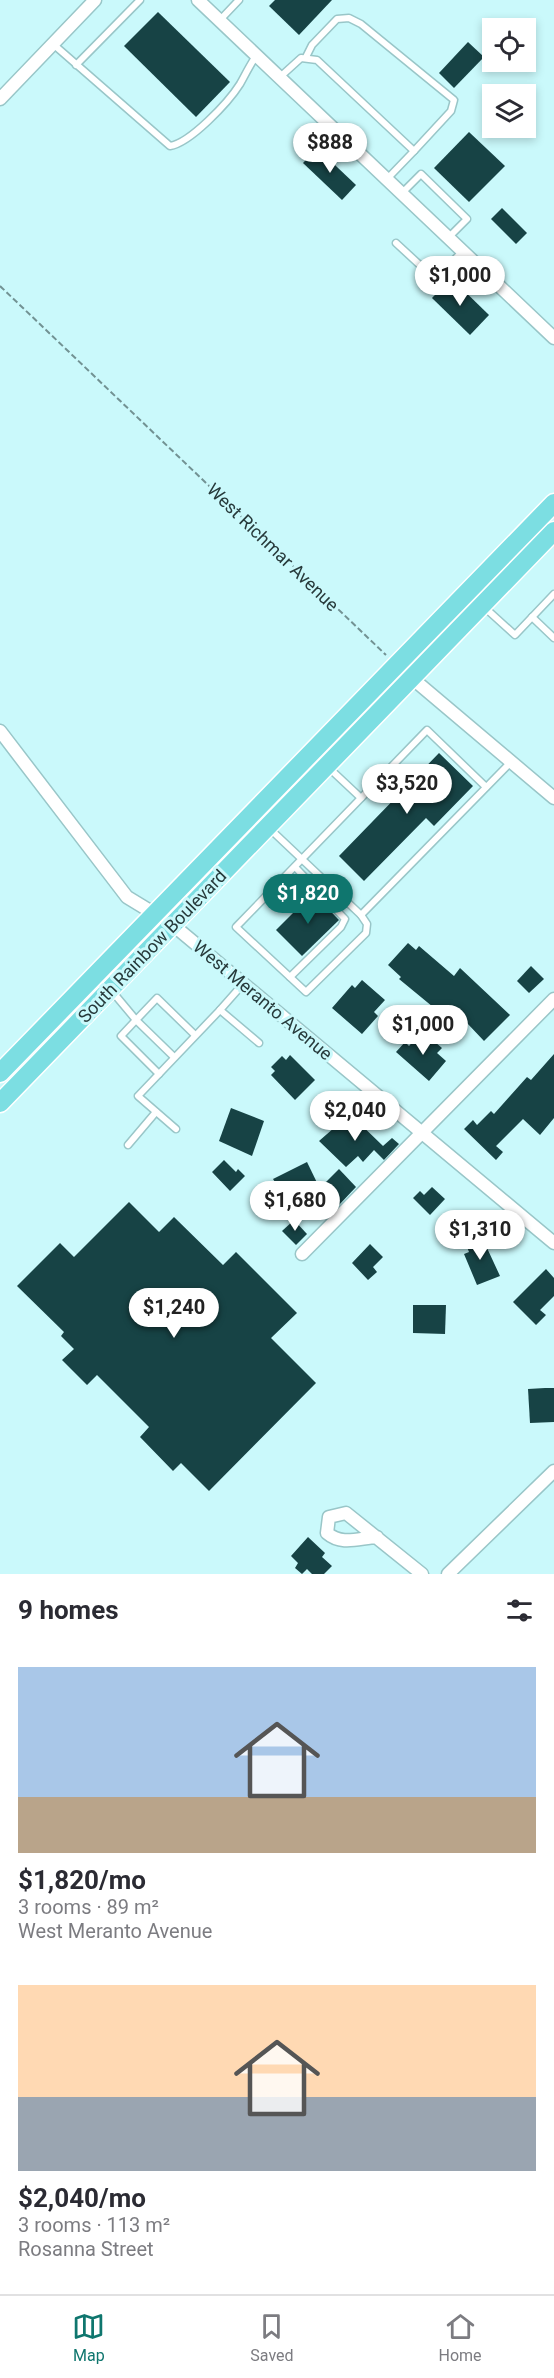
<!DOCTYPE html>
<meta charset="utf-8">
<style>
:root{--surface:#fff;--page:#f7f7f7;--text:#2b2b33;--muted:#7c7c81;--line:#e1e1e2;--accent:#0f766e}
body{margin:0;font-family:Roboto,sans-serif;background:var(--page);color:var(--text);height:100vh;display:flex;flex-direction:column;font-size:22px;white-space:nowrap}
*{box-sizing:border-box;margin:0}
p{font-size:20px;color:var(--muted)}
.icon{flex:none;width:33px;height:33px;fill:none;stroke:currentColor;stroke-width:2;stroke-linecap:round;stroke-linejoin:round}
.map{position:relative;height:1574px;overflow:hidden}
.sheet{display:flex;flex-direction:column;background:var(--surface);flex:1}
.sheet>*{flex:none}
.controls{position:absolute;left:482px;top:18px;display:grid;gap:12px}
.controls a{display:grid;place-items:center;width:54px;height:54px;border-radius:0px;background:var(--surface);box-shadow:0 3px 9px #0003;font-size:30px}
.price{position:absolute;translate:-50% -51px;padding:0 14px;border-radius:21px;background:#fff;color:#222;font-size:20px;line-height:39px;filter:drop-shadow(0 2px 3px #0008)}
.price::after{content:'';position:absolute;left:50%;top:36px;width:18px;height:14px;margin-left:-9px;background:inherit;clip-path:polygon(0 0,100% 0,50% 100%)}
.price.on{background:var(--accent);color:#fff}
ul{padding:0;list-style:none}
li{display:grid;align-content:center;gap:12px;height:318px;padding:0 18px}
li span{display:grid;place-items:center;height:186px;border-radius:0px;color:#555}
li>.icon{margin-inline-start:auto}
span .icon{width:108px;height:108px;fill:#fffc;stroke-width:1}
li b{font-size:26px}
h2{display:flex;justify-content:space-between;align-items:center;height:72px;padding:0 18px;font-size:26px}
.tabs{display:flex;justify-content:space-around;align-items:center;height:84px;border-top:2px solid var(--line);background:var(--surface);font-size:16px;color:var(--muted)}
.tabs a{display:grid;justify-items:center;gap:3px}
.tabs .on{color:var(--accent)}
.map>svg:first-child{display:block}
.building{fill:#174345}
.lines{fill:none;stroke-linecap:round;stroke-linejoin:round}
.service-casing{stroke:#99c6c8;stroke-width:9}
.minor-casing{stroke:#99c6c8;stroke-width:15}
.primary-casing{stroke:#fff;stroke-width:21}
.path{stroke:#729293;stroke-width:2;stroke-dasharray:6 3;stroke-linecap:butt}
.service{stroke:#fff;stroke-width:6}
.minor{stroke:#fff;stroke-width:12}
.primary{stroke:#7cdee2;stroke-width:18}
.labels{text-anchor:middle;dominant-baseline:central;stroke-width:6;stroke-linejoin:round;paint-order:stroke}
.street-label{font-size:18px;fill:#273a3b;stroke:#caf9fb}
</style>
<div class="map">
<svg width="554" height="1574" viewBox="0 0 554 1574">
<rect width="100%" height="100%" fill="#caf9fb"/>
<g class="building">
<polygon points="275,0 332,0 299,35 269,6"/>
<polygon points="158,12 230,82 196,117 124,46"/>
<polygon points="468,42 484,57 454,88 439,73"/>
<polygon points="469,132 505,166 469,202 434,168"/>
<polygon points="317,148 356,185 342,200 303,163"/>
<polygon points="502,208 527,233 516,244 491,219"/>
<polygon points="451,278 489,315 470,335 432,298"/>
<polygon points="439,753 473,786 434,826 426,818 364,881 339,856"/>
<polygon points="313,893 339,920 302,956 276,930"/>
<polygon points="408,943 416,950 419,946 454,976 460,968 510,1015 484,1041 467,1023 461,1030 399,979 401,977 388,965"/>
<polygon points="531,966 544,979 529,993 517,981"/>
<polygon points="362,980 385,1000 374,1012 378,1016 362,1034 332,1008 352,985 355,988"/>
<polygon points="422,1031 442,1048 437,1053 446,1061 429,1081 396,1052 405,1042 409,1046"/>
<polygon points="554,1054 554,1118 540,1135 523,1119 496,1146 503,1152 496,1160 464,1129 473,1120 477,1125 491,1111 494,1114 527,1077 531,1080"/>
<polygon points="290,1055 315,1080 295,1100 271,1075 275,1071 271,1067 282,1056 286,1060"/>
<polygon points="231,1108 264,1121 252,1156 219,1141"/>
<polygon points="350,1114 383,1146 392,1138 399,1144 384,1160 374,1150 363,1162 358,1156 346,1167 319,1141"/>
<polygon points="224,1160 236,1172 238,1169 245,1176 230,1191 212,1172"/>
<polygon points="307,1162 322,1193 291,1208 273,1179"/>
<polygon points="339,1169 356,1187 339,1205 321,1187"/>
<polygon points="432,1187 445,1199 430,1215 413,1198 420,1191 424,1195"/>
<polygon points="129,1202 159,1232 174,1217 223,1265 236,1252 297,1313 271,1338 316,1383 209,1491 181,1463 173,1471 140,1437 149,1427 97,1375 87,1385 62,1360 74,1349 61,1336 64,1332 17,1286 60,1243 74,1257"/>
<polygon points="294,1220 307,1234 296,1245 282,1231"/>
<polygon points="481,1235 500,1276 477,1285 464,1254 469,1252 465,1242"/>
<polygon points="370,1244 383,1257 373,1267 377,1272 368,1280 352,1263"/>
<polygon points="546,1269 554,1278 554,1296 540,1310 546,1315 536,1325 513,1302"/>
<polygon points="413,1305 446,1305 445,1334 413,1333"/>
<polygon points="545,1388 554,1388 554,1422 530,1423 528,1389"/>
<polygon points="308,1537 325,1553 322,1557 332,1566 324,1574 312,1574 307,1569 302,1574 295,1568 298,1563 291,1556"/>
</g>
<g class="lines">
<defs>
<g id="service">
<polyline points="220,20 239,0"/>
<path d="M53,44L170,146C190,143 228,103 240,84C245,75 250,65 256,56"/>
<polyline points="306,57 312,45 337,19 349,18 361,24 454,100 451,111 414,151"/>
<polyline points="76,65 140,0"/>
<polyline points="280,77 301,58 317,60 414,151 387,179"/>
<polyline points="401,194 421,174 467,219 448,238"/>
<polyline points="396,243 435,279 462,252"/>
<polyline points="483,606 515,635 554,594"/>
<polyline points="532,617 554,638"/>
<polyline points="329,768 361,798"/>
<polyline points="270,829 361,915 511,762"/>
<polyline points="361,915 367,924 366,933 306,992 236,927 427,730 486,787"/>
<polyline points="290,977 341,927 345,919 295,867"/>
<polyline points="243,984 220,1010 259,1043"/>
<polyline points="111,990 136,1020 157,998 195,1035"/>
<polyline points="159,1074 121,1036 136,1020 174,1057"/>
<polyline points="176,1129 138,1096 220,1010"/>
<polyline points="128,1145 156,1112"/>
</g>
<g id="minor">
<polyline points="198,0 554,338"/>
<polyline points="0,99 95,0"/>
<polyline points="406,673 554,798"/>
<polyline points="0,731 127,897 173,925 554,1243"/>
<polyline points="302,1254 554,999"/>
<path d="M377,1537C359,1538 342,1546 327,1533L329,1517L346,1513L422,1574"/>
<polyline points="448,1574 554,1471"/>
</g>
<g id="primary">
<polyline points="0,1073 554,503"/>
<polyline points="0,1103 554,531"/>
</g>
</defs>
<use href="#service" class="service-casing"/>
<use href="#minor" class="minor-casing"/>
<use href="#primary" class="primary-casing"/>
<polyline class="path" points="0,286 386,655"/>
<use href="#service" class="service"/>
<use href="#minor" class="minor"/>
<use href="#primary" class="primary"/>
</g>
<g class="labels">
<g class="street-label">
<text transform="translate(273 547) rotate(44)">West Richmar Avenue</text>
<text transform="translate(152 946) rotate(-46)">South Rainbow Boulevard</text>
<text transform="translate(263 1000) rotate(40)">West Meranto Avenue</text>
</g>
</g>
</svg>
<div class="controls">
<a><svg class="icon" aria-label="locate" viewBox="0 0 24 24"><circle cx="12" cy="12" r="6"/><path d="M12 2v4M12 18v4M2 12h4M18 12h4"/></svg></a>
<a><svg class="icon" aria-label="layers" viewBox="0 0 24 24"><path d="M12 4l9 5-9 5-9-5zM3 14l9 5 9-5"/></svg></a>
</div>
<b class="price" style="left:330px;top:174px">$888</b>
<b class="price" style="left:460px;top:307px">$1,000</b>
<b class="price" style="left:407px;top:815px">$3,520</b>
<b class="price on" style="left:308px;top:925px">$1,820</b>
<b class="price" style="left:423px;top:1056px">$1,000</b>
<b class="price" style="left:355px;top:1142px">$2,040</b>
<b class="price" style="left:295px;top:1232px">$1,680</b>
<b class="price" style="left:480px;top:1261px">$1,310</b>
<b class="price" style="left:174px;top:1339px">$1,240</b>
</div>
<section class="sheet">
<h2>9 homes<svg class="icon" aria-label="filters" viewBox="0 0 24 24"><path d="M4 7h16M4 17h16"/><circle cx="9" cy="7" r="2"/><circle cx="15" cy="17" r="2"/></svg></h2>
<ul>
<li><span style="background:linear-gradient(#a9c7e8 70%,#b9a48a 0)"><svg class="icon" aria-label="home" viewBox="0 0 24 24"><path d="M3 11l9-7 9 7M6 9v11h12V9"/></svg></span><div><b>$1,820/mo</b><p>3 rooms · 89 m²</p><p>West Meranto Avenue</p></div></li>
<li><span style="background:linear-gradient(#ffd9b3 60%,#9aa5b1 0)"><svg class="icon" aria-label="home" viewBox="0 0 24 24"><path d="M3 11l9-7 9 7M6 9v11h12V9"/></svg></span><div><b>$2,040/mo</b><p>3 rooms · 113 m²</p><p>Rosanna Street</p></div></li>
</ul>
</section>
<nav class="tabs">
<a class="on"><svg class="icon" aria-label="map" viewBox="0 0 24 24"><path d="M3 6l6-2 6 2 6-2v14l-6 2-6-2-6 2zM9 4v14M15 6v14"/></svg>Map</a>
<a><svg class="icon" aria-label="saved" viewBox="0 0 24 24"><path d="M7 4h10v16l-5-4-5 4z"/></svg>Saved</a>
<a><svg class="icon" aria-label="home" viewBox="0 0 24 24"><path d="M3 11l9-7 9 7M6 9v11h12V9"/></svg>Home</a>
</nav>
